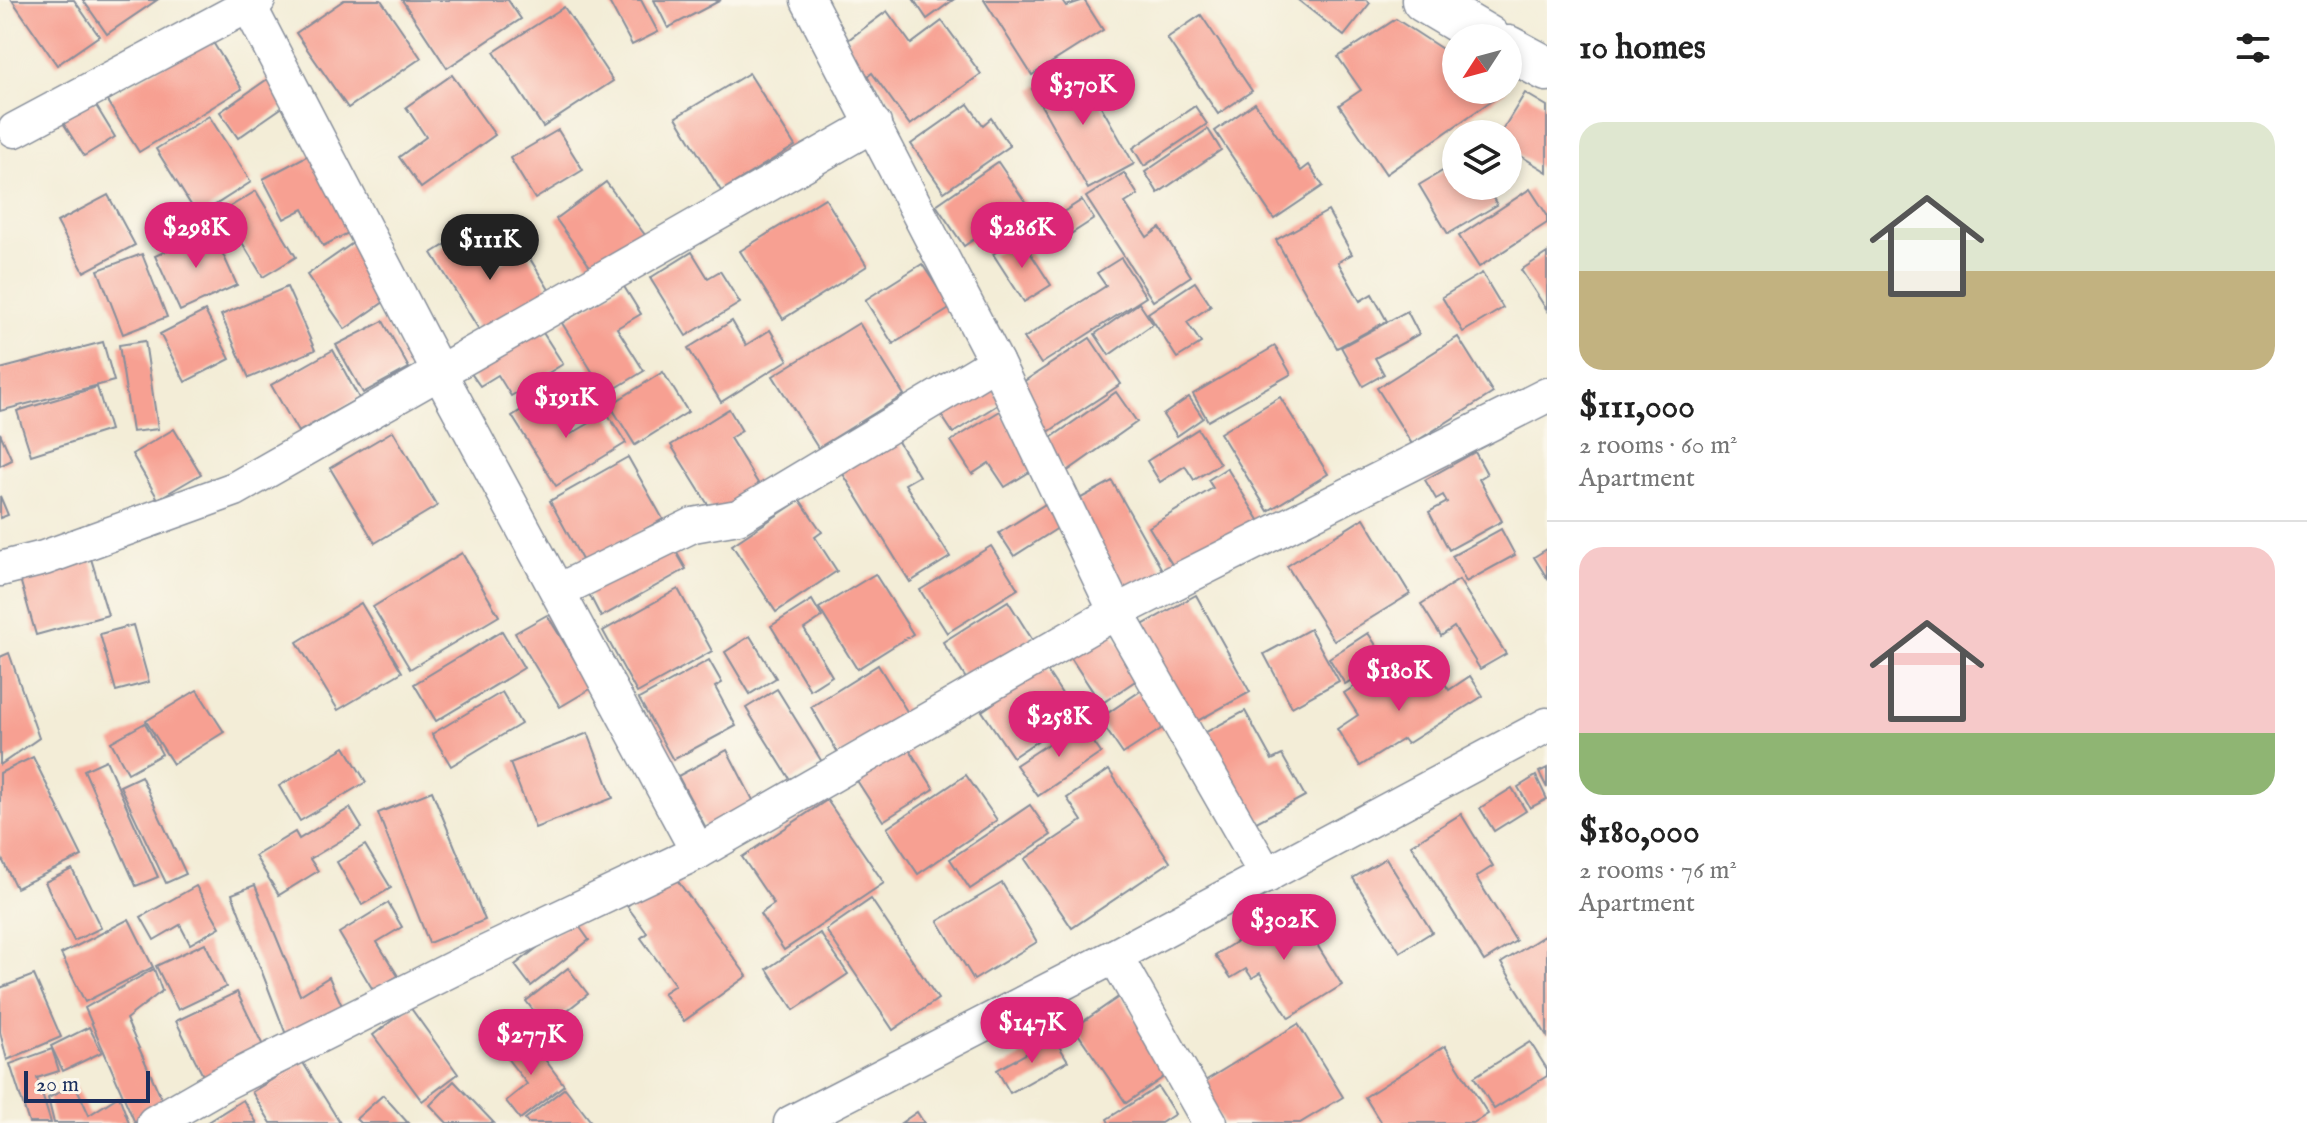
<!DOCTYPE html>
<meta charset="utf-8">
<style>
:root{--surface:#fff;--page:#f2f2f2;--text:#222;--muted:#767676;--line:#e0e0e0;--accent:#db2777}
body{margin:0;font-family:"IM FELL English",serif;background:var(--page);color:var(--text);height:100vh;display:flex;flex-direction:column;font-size:30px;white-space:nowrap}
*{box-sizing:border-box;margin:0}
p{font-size:26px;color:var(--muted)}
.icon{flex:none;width:44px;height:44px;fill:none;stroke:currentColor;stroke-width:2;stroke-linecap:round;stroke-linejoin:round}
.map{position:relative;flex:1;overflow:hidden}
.panel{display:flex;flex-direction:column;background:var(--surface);width:760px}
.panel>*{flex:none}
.needle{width:52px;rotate:234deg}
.fabs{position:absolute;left:1442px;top:24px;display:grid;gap:16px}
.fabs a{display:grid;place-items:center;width:80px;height:80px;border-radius:50%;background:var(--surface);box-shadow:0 4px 12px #0003;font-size:40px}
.scale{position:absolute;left:24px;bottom:20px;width:126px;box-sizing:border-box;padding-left:8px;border:4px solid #1b2f5e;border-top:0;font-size:22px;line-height:28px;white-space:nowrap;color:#1b2f5e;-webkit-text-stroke:6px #fbf7ec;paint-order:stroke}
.price{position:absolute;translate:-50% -68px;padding:0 18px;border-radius:28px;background:var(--accent);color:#fff;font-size:26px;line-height:52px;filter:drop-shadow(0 2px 4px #0008)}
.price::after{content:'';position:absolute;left:50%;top:48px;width:24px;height:18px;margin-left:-12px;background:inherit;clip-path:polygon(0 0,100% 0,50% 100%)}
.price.active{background:#222;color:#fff}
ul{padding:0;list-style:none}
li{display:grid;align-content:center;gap:16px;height:424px;padding:0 32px}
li+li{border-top:2px solid var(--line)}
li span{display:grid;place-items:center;height:248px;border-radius:24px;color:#555}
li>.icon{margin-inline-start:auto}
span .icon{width:144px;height:144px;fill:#fffc;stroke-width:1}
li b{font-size:34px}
h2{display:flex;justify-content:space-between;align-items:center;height:96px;padding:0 32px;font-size:34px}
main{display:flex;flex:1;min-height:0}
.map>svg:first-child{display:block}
.building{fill:#f7a092}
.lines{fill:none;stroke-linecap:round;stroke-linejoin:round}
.street-casing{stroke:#878e9a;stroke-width:37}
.secondary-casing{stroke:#878e9a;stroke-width:47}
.street{stroke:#fff;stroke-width:34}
.secondary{stroke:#fff;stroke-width:44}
</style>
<main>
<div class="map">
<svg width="1547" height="1123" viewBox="0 0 1547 1123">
<rect width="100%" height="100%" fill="#fbf7ec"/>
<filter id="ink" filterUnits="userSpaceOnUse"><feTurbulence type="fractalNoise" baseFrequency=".0125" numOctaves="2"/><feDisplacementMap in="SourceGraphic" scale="16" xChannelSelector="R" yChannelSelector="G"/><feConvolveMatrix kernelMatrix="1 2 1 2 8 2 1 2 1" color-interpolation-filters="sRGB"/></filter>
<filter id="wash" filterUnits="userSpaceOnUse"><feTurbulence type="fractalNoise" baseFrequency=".006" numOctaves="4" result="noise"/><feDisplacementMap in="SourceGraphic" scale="32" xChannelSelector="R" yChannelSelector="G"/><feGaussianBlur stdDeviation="1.8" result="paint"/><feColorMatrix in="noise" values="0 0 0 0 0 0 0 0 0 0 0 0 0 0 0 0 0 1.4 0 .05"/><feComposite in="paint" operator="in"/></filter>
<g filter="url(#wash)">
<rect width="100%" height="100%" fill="#f3edd7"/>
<g id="blocks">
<g class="building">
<polygon points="12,0 74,0 99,36 57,65"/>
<polygon points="83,0 157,0 107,34"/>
<polygon points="344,0 381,0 421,58 348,108 296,33"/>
<polygon points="402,0 508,0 521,19 447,68"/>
<polygon points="608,0 641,0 658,32 632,45"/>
<polygon points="654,0 721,0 668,28"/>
<polygon points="914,0 953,0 927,19"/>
<polygon points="984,0 1062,0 1066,6 1084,0 1103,30 1032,75"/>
<polygon points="1298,0 1366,0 1370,3 1344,36"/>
<polygon points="564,7 613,81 543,127 494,52"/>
<polygon points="887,11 911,44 942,21 981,74 910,125 872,73 868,76 844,43"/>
<polygon points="1201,15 1252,91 1218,114 1167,38"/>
<polygon points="1396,19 1456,58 1456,90 1507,90 1386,174 1339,105 1361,90 1338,57"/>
<polygon points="209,36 242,89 139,152 107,101"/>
<polygon points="1077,64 1134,164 1088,189 1032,89"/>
<polygon points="749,73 795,146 721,191 676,117"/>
<polygon points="452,75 495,135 421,188 399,157 426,137 406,107"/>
<polygon points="269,78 287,104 238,138 220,112"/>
<polygon points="1525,93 1547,106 1547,172 1508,148 1508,134 1500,134"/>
<polygon points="92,99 115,137 84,156 60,118"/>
<polygon points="1255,103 1301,171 1309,165 1323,186 1274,219 1215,131"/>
<polygon points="968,104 983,125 991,118 1010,146 944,192 911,144"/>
<polygon points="1195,106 1207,124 1144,166 1133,148"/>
<polygon points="209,116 251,182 198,216 156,149"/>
<polygon points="1208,129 1221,150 1158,193 1145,172"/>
<polygon points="558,130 583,170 535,199 510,158"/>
<polygon points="316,151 358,228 323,246 303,209 284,219 263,179"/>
<polygon points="998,162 1026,203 964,246 936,205"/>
<polygon points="1456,163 1456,186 1486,186 1497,205 1448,234 1419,185"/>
<polygon points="1124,173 1138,195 1125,203 1147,237 1160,228 1191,276 1153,301 1086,197"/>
<polygon points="606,182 645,235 594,272 556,219"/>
<polygon points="1530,189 1547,215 1547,223 1479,267 1459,236"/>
<polygon points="256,191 296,257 263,277 223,211"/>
<polygon points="108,195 135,245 84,272 57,222"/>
<polygon points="825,198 867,266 783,319 740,251"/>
<polygon points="1082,200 1094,219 1046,250 1034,231"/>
<polygon points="1328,211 1352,254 1338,262 1360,301 1372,294 1387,321 1337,348 1276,240"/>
<polygon points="212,230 237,285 180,311 155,256"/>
<polygon points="469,230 493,269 524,249 551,293 483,336 432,253"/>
<polygon points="1020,237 1051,285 1024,302 993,254"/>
<polygon points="353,243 391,297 345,329 307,275"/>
<polygon points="692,252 708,278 720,271 740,303 686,336 650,278"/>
<polygon points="1547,253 1547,310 1521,270"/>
<polygon points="142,254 167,317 123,334 98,270"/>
<polygon points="1121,258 1146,297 1041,364 1024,338 1106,286 1097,273"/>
<polygon points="922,264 951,308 893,344 865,300"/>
<polygon points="1482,273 1503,308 1463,332 1442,297"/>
<polygon points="1195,282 1211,306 1187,322 1201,343 1177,358 1148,313"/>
<polygon points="623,285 641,314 617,328 644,371 606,394 562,323"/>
<polygon points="287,287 315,350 249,378 221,315"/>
<polygon points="1139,303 1153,324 1109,355 1095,334"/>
<polygon points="205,311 230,359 185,382 160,334"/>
<polygon points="1407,311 1419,334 1375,358 1384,374 1363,386 1341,347"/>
<polygon points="383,321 409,368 363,393 336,345"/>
<polygon points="732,321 746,345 770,330 788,360 721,402 688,348"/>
<polygon points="859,323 904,395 818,448 773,376"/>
<polygon points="538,325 563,364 511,396 498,375 480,386 468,369"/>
<polygon points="1458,337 1493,393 1412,444 1377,388"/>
<polygon points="1090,338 1121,384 1045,434 1014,388"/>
<polygon points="145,341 158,429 132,432 119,345"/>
<polygon points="103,342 114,381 0,411 0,369"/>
<polygon points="1275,346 1291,374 1208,421 1193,394"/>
<polygon points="333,350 359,398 298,432 271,385"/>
<polygon points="663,372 688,412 635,445 610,405"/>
<polygon points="986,377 1002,402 953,433 936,407"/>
<polygon points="97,387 110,430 31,455 17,411"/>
<polygon points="1116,392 1137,422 1066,472 1045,442"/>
<polygon points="546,394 571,434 607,413 626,443 556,486 512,416"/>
<polygon points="1189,397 1203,418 1177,436 1163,415"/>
<polygon points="1280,397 1328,474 1268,511 1220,433"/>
<polygon points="729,409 742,431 730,438 761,488 715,516 671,445"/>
<polygon points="1000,411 1036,468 1005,487 989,463 972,474 951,441"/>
<polygon points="174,429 201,474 158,499 132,454"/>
<polygon points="1198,429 1220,464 1194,480 1185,466 1160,482 1147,461"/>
<polygon points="393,431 437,506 375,543 330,468"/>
<polygon points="0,433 12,460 0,466"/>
<polygon points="894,435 919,476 905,484 950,557 910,582 840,469"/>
<polygon points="1475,452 1487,474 1479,479 1502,521 1449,550 1429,512 1447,502 1443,495 1436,499 1425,480"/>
<polygon points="628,457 663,519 611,548 587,569 550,501"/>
<polygon points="1227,468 1259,520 1176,571 1149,527 1213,488 1208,480"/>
<polygon points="1112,481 1165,575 1125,597 1072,503"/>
<polygon points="0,496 8,515 0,518"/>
<polygon points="800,500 822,532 815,537 837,571 776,612 732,545"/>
<polygon points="1047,503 1061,526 1014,556 999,533"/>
<polygon points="1364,518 1410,594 1334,641 1287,566"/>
<polygon points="1501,529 1515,555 1466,582 1452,556"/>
<polygon points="671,543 686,569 601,617 587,590"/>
<polygon points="991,546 1018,589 947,633 920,590"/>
<polygon points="1547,549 1547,578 1534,557"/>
<polygon points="89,552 108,615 36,635 18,572"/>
<polygon points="462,553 499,616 410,669 373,607"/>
<polygon points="875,574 913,634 857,669 819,608"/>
<polygon points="1459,580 1506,654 1480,669 1454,627 1441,636 1421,604"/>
<polygon points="678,589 712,651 637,693 603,631"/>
<polygon points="1196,595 1250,692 1192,724 1139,627"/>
<polygon points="812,600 822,617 804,629 832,676 810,690 771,626"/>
<polygon points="1008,601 1035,644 970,685 943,642"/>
<polygon points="361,603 402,672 338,710 297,642"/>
<polygon points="547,615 592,688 560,707 515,633"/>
<polygon points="133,625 149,682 116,691 100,634"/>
<polygon points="1107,625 1141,677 1101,704 1067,652"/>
<polygon points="1310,629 1339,681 1292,707 1264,654"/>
<polygon points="502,631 524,668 436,721 414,684"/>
<polygon points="1368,633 1385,659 1345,684 1329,658"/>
<polygon points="750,636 776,678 750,694 725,652"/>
<polygon points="9,653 39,738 0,765 0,657"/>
<polygon points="709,660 722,683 715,687 736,726 673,760 639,699"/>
<polygon points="878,665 908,713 840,756 811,707"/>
<polygon points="1045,668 1076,715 1013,757 982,711"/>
<polygon points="1380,670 1400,701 1440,676 1449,690 1470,676 1483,696 1407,744 1403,739 1360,766 1337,729 1358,715 1344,693"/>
<polygon points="1148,686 1172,722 1123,754 1099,719"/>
<polygon points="777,689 822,762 791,781 746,708"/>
<polygon points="197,690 224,732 173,764 146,721"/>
<polygon points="502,692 521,724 451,766 432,734"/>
<polygon points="1245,711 1272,760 1282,755 1305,796 1247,827 1197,737"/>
<polygon points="145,723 162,754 128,773 111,742"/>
<polygon points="1080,723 1101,753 1038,796 1016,765"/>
<polygon points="588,733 613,798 535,828 510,763"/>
<polygon points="907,746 934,789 883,821 856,779"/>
<polygon points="345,747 366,782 300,821 279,786"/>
<polygon points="727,750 754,802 706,828 678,776"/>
<polygon points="33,757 82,856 16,888 0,855 0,773"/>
<polygon points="106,760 158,877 136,886 84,770"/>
<polygon points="1547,768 1547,788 1539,772"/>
<polygon points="1109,770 1170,862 1072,928 1025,859 1082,821 1067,798"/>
<polygon points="966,775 997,820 918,874 887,828"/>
<polygon points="141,776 186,874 166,883 120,786"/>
<polygon points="1536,776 1547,799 1530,808 1518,787"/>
<polygon points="1512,788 1526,811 1494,831 1480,808"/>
<polygon points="432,791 485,920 429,943 378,813"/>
<polygon points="827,800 884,883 784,950 760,914 774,904 742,857"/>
<polygon points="1030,805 1051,835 970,889 950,859"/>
<polygon points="350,808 362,828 310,859 318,871 279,895 255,856 295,832 299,839"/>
<polygon points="1461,814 1493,866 1476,877 1516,941 1484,961 1411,845"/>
<polygon points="365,845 391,888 362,905 337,862"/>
<polygon points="1386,858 1432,932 1400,952 1353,878"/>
<polygon points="72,869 101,928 74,941 45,882"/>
<polygon points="672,873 747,976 684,1021 663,993 675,985 641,938 647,933 627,906"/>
<polygon points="1002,883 1037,942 974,980 938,921"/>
<polygon points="255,885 300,995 329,977 343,1008 290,1045 232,894"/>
<polygon points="196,886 220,927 190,944 180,925 154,940 141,917"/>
<polygon points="871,899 938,999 893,1030 826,930"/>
<polygon points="388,903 402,927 377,942 398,976 373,990 339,933"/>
<polygon points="1293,906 1342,985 1289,1018 1260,973 1252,978 1246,969 1231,978 1215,955"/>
<polygon points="129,919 153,967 85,1002 61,954"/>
<polygon points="574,919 589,940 531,986 515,965"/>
<polygon points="820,933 848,974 794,1010 767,969"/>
<polygon points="1547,934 1547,1036 1501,963"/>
<polygon points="205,943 226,987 178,1010 156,966"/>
<polygon points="568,968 588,994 546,1027 526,1001"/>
<polygon points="154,969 162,991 126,1019 167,1111 135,1123 85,1008"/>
<polygon points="34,975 61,1037 7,1060 0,1032 0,988"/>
<polygon points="237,992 267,1054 207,1084 176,1021"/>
<polygon points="1120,996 1171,1072 1126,1103 1074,1028"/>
<polygon points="410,1007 458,1074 422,1101 373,1035"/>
<polygon points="1298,1024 1343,1097 1300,1123 1224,1123 1200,1084"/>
<polygon points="89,1027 102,1052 63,1071 51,1046"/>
<polygon points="526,1034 564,1085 520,1119 506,1101 527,1084 503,1053"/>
<polygon points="1054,1038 1068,1061 1010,1093 997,1070"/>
<polygon points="1530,1042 1547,1069 1547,1076 1494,1109 1474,1077"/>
<polygon points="1445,1046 1488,1114 1473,1123 1381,1123 1365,1097"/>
<polygon points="52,1049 59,1071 37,1078 51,1123 29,1123 10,1064"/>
<polygon points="302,1061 340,1123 271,1123 252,1092"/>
<polygon points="454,1081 494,1123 447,1123 430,1105"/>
<polygon points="75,1084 89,1115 119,1096 129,1123 54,1123 48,1098"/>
<polygon points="1158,1087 1175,1114 1161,1123 1109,1123 1107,1119"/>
<polygon points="565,1088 592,1123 528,1123 525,1119"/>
<polygon points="383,1095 408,1123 360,1123 356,1119"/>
<polygon points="243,1100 257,1123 206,1123"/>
<polygon points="917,1112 924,1123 901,1123"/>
</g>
</g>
</g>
<g filter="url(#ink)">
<use href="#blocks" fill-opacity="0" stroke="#878e9a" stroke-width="2"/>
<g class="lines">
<defs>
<g id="street">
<polyline points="246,0 440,374 698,852"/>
<polyline points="808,0 996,362 1116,612 1267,876"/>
<polyline points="15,130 258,0"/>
<polyline points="0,569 44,558 235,489 874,124"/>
<polyline points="558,591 693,525 738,517 996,362"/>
<polyline points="1115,956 1210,1123"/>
<polyline points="154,1123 220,1085 466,962 698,852 1116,612 1547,395"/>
<polyline points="791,1123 1115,956 1547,725"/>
</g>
<g id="secondary">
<polyline points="1424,0 1488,38"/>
<polyline points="1508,48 1547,69"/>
</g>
</defs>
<use href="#street" class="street-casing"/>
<use href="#secondary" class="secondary-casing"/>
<use href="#street" class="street"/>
<use href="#secondary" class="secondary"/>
</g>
</g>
</svg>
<div class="fabs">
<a><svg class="needle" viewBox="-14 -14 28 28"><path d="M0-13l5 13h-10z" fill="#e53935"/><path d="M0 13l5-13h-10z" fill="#767676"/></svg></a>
<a><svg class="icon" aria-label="layers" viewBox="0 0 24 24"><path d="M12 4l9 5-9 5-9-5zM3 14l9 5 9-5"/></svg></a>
</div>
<div class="scale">20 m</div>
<b class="price" style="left:1083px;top:127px">$370K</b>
<b class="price" style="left:196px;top:270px">$298K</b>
<b class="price" style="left:1022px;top:270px">$286K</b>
<b class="price active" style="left:490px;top:282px">$111K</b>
<b class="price" style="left:566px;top:440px">$191K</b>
<b class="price" style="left:1399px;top:713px">$180K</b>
<b class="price" style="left:1059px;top:759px">$258K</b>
<b class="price" style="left:1284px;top:962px">$302K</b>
<b class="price" style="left:1032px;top:1065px">$147K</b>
<b class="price" style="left:531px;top:1077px">$277K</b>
</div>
<section class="panel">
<h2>10 homes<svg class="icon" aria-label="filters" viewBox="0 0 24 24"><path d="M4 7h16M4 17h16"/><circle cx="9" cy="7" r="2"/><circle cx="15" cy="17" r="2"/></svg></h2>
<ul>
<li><span style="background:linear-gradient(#dfe7d0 60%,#c2b280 0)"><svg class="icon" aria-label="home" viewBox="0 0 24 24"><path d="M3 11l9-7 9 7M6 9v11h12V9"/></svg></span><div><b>$111,000</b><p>2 rooms · 60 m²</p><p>Apartment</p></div></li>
<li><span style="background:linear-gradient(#f6c9c9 75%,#8fb573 0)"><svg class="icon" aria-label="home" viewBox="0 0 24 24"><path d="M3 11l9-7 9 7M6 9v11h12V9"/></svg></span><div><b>$180,000</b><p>2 rooms · 76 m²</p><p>Apartment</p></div></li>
</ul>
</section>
</main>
